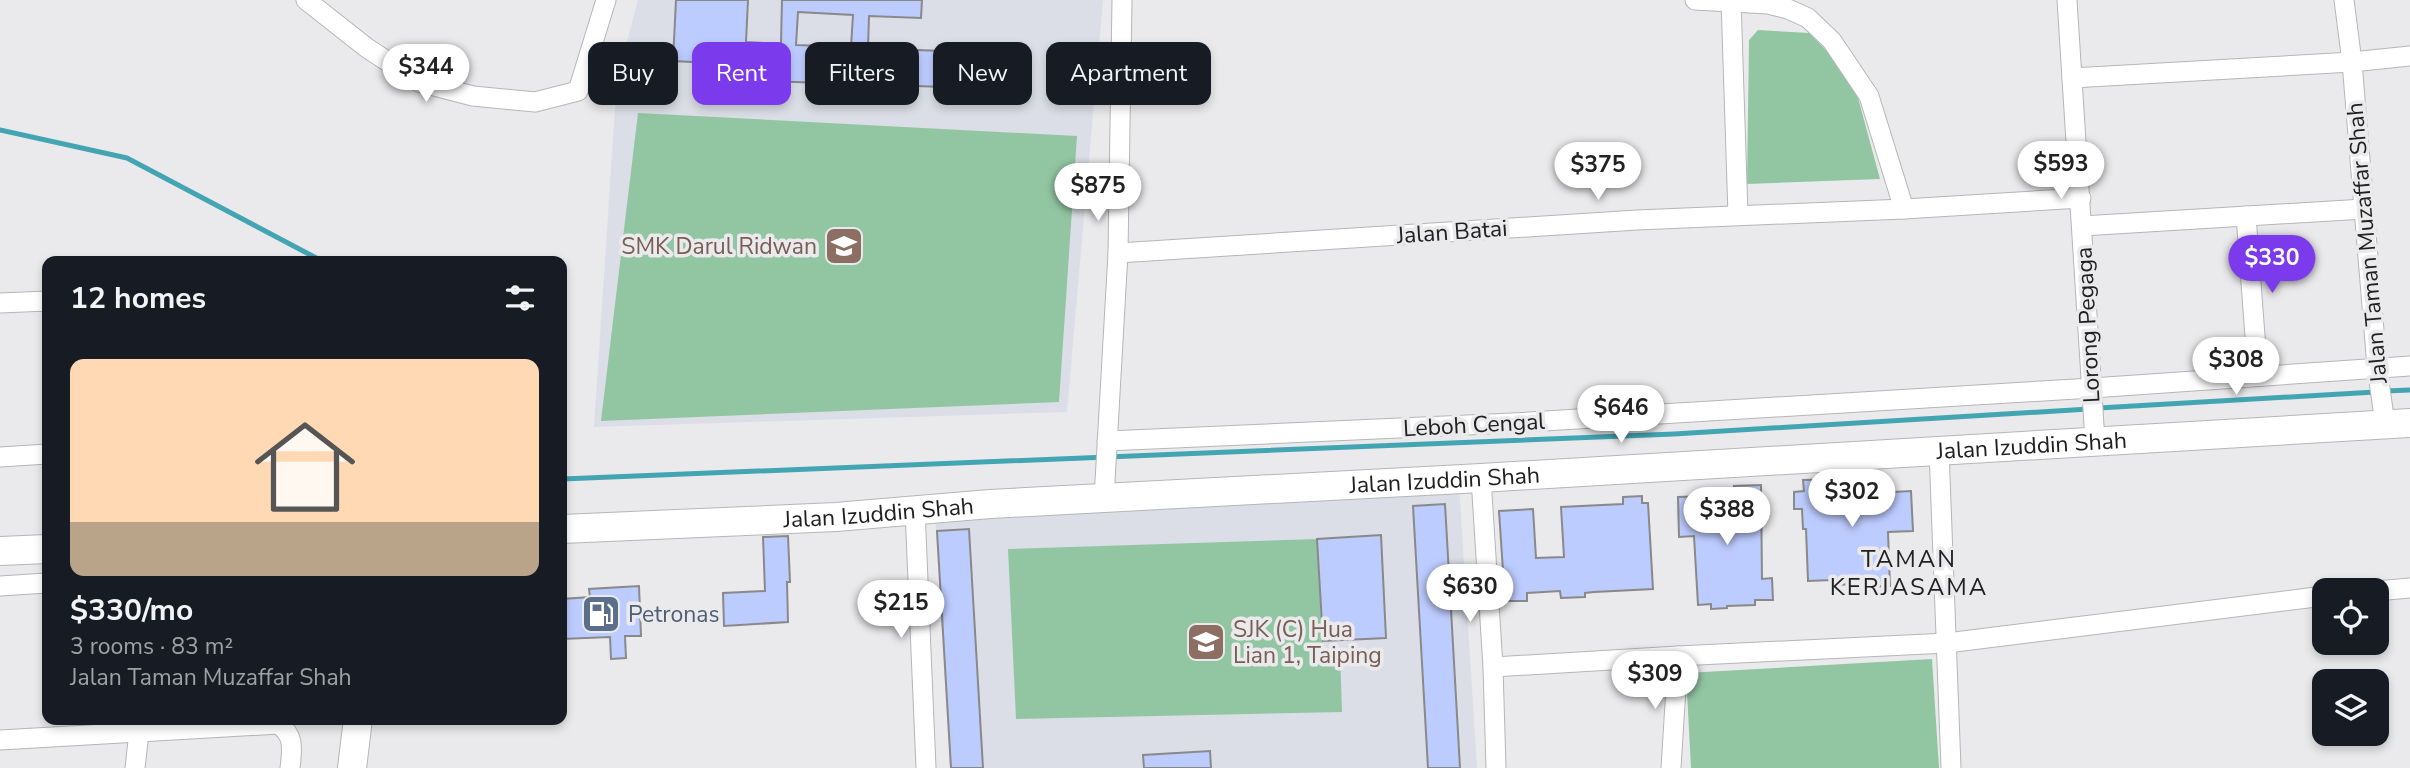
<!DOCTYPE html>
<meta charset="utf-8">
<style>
:root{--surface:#171b24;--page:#242831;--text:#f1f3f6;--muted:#9ea1a6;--accent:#7c3aed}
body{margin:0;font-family:"Nunito Sans",sans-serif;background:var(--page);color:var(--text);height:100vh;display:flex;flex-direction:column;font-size:26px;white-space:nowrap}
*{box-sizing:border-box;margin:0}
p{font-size:23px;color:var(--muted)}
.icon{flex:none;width:38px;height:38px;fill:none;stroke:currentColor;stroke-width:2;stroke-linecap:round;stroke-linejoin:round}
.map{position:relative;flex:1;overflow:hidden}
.drawer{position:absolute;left:42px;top:256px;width:525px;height:469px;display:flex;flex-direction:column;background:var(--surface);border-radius:14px;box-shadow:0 4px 10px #0003}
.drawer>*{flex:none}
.banner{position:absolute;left:588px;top:42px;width:665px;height:63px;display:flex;gap:14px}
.controls{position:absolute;left:2312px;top:578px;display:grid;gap:14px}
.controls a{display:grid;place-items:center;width:77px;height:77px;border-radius:14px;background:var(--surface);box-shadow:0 4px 10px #0003;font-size:35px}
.price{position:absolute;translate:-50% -60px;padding:0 16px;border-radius:24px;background:#fff;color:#222;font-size:23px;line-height:46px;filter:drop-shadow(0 2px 4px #0008)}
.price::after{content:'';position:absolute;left:50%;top:42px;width:21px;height:16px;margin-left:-10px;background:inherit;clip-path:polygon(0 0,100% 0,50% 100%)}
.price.on{background:var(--accent);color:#fff}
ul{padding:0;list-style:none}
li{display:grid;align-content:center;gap:14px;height:371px;padding:0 28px}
li span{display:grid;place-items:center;height:217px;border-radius:14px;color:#555}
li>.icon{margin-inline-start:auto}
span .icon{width:126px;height:126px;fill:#fffc;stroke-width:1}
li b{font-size:30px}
h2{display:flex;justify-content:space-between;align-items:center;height:84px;padding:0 28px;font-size:30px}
.tag{padding:0 24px;border-radius:14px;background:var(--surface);box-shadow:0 4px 10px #0003;font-size:24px;line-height:63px}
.tag.on{background:var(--accent);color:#fff}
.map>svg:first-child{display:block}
.built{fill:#dbdee6}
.green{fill:#92c6a3}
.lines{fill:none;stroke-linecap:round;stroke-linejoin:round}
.stream{stroke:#44a5b2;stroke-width:5}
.building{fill:#bdccff;stroke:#89898a;stroke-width:2;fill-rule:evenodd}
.street-casing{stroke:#b5b6b7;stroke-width:21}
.secondary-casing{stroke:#b5b6b7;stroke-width:30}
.street{stroke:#fff;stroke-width:19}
.secondary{stroke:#fff;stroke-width:28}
.labels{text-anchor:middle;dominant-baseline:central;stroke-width:7;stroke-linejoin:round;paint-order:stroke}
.street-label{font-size:23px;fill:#202020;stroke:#eaeaec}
.education-label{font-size:23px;fill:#785e54;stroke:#eaeaec;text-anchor:end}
.service-label{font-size:23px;fill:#4e5e75;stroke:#eaeaec;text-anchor:start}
.neighbourhood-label{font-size:24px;letter-spacing:2px;fill:#202020;stroke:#eaeaec}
</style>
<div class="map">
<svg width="2410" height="768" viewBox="0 0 2410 768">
<rect width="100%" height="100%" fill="#eaeaec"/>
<g class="built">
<polygon points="638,0 1103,0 1067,412 594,427 617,79"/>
<polygon points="1459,485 1477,768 950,768 935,516"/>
</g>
<g class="green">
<polygon points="1758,30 1809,33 1839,63 1857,94 1880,179 1747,184 1749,40"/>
<polygon points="638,113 1077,136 1059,402 601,421"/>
<polygon points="1317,539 1323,649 1340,650 1342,712 1016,719 1008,549"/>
<polygon points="1932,659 1939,768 1691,768 1686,673"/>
</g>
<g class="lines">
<g class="stream">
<polyline points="0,130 127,158 322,261"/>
<polyline points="2385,391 2410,390"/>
<polyline points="2099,408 2375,392"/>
<polyline points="562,479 1674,434 2089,409"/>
</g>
</g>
<g class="building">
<path d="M676,0H748L746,42L781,44L782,0H922L921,18L869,16L868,48L942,51V57L975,58L974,88L765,81V75L711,72L712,63L673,61ZM798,12L853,15L851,47L796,45Z"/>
<polygon points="1847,479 1847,481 1889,480 1889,486 1893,486 1893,492 1911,491 1913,531 1888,532 1890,586 1863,587 1862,584 1832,585 1832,580 1808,581 1806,529 1803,529 1802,509 1794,509 1794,492 1804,491 1803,480"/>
<polygon points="1761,485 1762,579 1772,578 1773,600 1755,600 1755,605 1727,606 1727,608 1711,609 1711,604 1698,605 1694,536 1679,537 1678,497 1735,495 1734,486"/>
<polygon points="1642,496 1642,503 1648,503 1653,589 1594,592 1585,593 1585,597 1561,598 1560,591 1527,593 1527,601 1505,601 1499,511 1533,509 1536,558 1564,557 1561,507 1623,504 1623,497"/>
<polygon points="1445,504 1460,768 1428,768 1413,506"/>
<polygon points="969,529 983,768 951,768 937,531"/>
<polygon points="1381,535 1386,638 1323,641 1317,539"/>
<polygon points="788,536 790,582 787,582 788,622 724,626 723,593 765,591 763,537"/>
<polygon points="639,586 641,636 625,636 626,658 611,659 610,637 562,639 562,599 590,597 589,589"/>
<polygon points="1210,751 1211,768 1144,768 1143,755"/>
</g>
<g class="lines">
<defs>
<g id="street">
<polyline points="306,0 367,48 419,82 473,96 535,102 578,91 606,0"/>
<polyline points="1695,0 1768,4 1788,9 1808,18 1832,41 1869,96 1904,209"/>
<polyline points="1731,0 1738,215"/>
<polyline points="2067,0 2095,441"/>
<polyline points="2344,0 2352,62 2377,367 2385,424"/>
<polyline points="2072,78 2352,62 2410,56"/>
<polyline points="2246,216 2258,376"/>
<polyline points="2082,226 2364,209"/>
<polyline points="1118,253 1637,220 1904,209 2081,198"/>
<polyline points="0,303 47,301"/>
<polyline points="1107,441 1512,423 2092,388 2410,366"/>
<polyline points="1939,450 1951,768"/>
<polyline points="0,457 47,454"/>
<polyline points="1481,478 1493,667 1496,768"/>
<polyline points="1104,499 1118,253 1122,0"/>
<polyline points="915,510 926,768"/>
<polyline points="0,586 47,583"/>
<polyline points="2376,591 2410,588"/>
<polyline points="1493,667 1678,656 1947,643 2324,596"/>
<path d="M0,740L278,724C295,735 292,750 290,768"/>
<polyline points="135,768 139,732"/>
<polyline points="1671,768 1678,656"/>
</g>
<g id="secondary">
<path id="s1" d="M562,529L836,517L990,504L1481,478L2410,423"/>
<polyline points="0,551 47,549"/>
<polyline points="352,768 358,719"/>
</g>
</defs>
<use href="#street" class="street-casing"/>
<use href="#secondary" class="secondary-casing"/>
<use href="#street" class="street"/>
<use href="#secondary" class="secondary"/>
</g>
<defs>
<symbol id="school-square" viewBox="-11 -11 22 22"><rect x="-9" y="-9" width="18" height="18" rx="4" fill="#8d6e63" stroke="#eaeaec"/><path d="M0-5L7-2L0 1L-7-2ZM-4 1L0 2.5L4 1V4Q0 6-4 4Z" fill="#fff"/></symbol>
<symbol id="fuel-square" viewBox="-11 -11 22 22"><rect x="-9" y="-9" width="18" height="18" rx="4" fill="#5c6f8a" stroke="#eaeaec"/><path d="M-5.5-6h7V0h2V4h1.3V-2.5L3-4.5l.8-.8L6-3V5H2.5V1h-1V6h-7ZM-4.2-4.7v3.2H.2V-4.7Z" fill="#fff"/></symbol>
</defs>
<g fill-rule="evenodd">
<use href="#school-square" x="822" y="224" width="44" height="44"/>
<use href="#fuel-square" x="579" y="592" width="44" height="44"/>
<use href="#school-square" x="1184" y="620" width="44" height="44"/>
</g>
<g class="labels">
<g class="street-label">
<text transform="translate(1452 232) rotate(-4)">Jalan Batai</text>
<text transform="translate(2367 243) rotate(-95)">Jalan Taman Muzaffar Shah</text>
<text transform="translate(2088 325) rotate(-93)">Lorong Pegaga</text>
<text transform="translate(1474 425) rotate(-3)">Leboh Cengal</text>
<text stroke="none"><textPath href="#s1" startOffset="1472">Jalan Izuddin Shah</textPath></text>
<text stroke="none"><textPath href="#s1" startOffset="884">Jalan Izuddin Shah</textPath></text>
<text stroke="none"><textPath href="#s1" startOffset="317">Jalan Izuddin Shah</textPath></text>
</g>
<g class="education-label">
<text x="817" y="246">SMK Darul Ridwan</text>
<text x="1233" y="629" text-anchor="start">SJK (C) Hua<tspan x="1233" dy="26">Lian 1, Taiping</tspan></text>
</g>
<g class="service-label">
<text x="628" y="614">Petronas</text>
</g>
<g class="neighbourhood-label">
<text x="1909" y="559">TAMAN<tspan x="1909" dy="28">KERJASAMA</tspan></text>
</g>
</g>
</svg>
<div class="controls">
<a><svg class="icon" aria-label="locate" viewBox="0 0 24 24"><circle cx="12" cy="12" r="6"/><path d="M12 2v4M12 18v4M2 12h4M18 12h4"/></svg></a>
<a><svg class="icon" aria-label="layers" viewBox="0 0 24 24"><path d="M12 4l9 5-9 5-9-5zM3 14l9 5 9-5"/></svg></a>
</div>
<b class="price" style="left:426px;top:104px">$344</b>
<b class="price" style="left:2061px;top:201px">$593</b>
<b class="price" style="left:1598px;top:202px">$375</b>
<b class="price" style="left:1098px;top:223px">$875</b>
<b class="price on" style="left:2272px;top:295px">$330</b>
<b class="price" style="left:2236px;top:397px">$308</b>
<b class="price" style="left:1621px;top:445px">$646</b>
<b class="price" style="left:1852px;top:529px">$302</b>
<b class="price" style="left:1727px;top:547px">$388</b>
<b class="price" style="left:1470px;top:624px">$630</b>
<b class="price" style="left:901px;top:640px">$215</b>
<b class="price" style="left:1655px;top:711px">$309</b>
<div class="banner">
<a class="tag">Buy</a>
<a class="tag on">Rent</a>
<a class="tag">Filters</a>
<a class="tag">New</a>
<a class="tag">Apartment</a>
</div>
<section class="drawer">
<h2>12 homes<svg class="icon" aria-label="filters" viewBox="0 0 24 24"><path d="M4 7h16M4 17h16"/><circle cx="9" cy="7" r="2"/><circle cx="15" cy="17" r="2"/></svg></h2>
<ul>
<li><span style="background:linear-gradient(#ffd9b3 75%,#b9a48a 0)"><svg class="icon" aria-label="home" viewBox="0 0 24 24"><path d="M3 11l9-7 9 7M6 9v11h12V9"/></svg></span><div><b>$330/mo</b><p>3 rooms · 83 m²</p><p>Jalan Taman Muzaffar Shah</p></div></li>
</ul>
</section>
</div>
